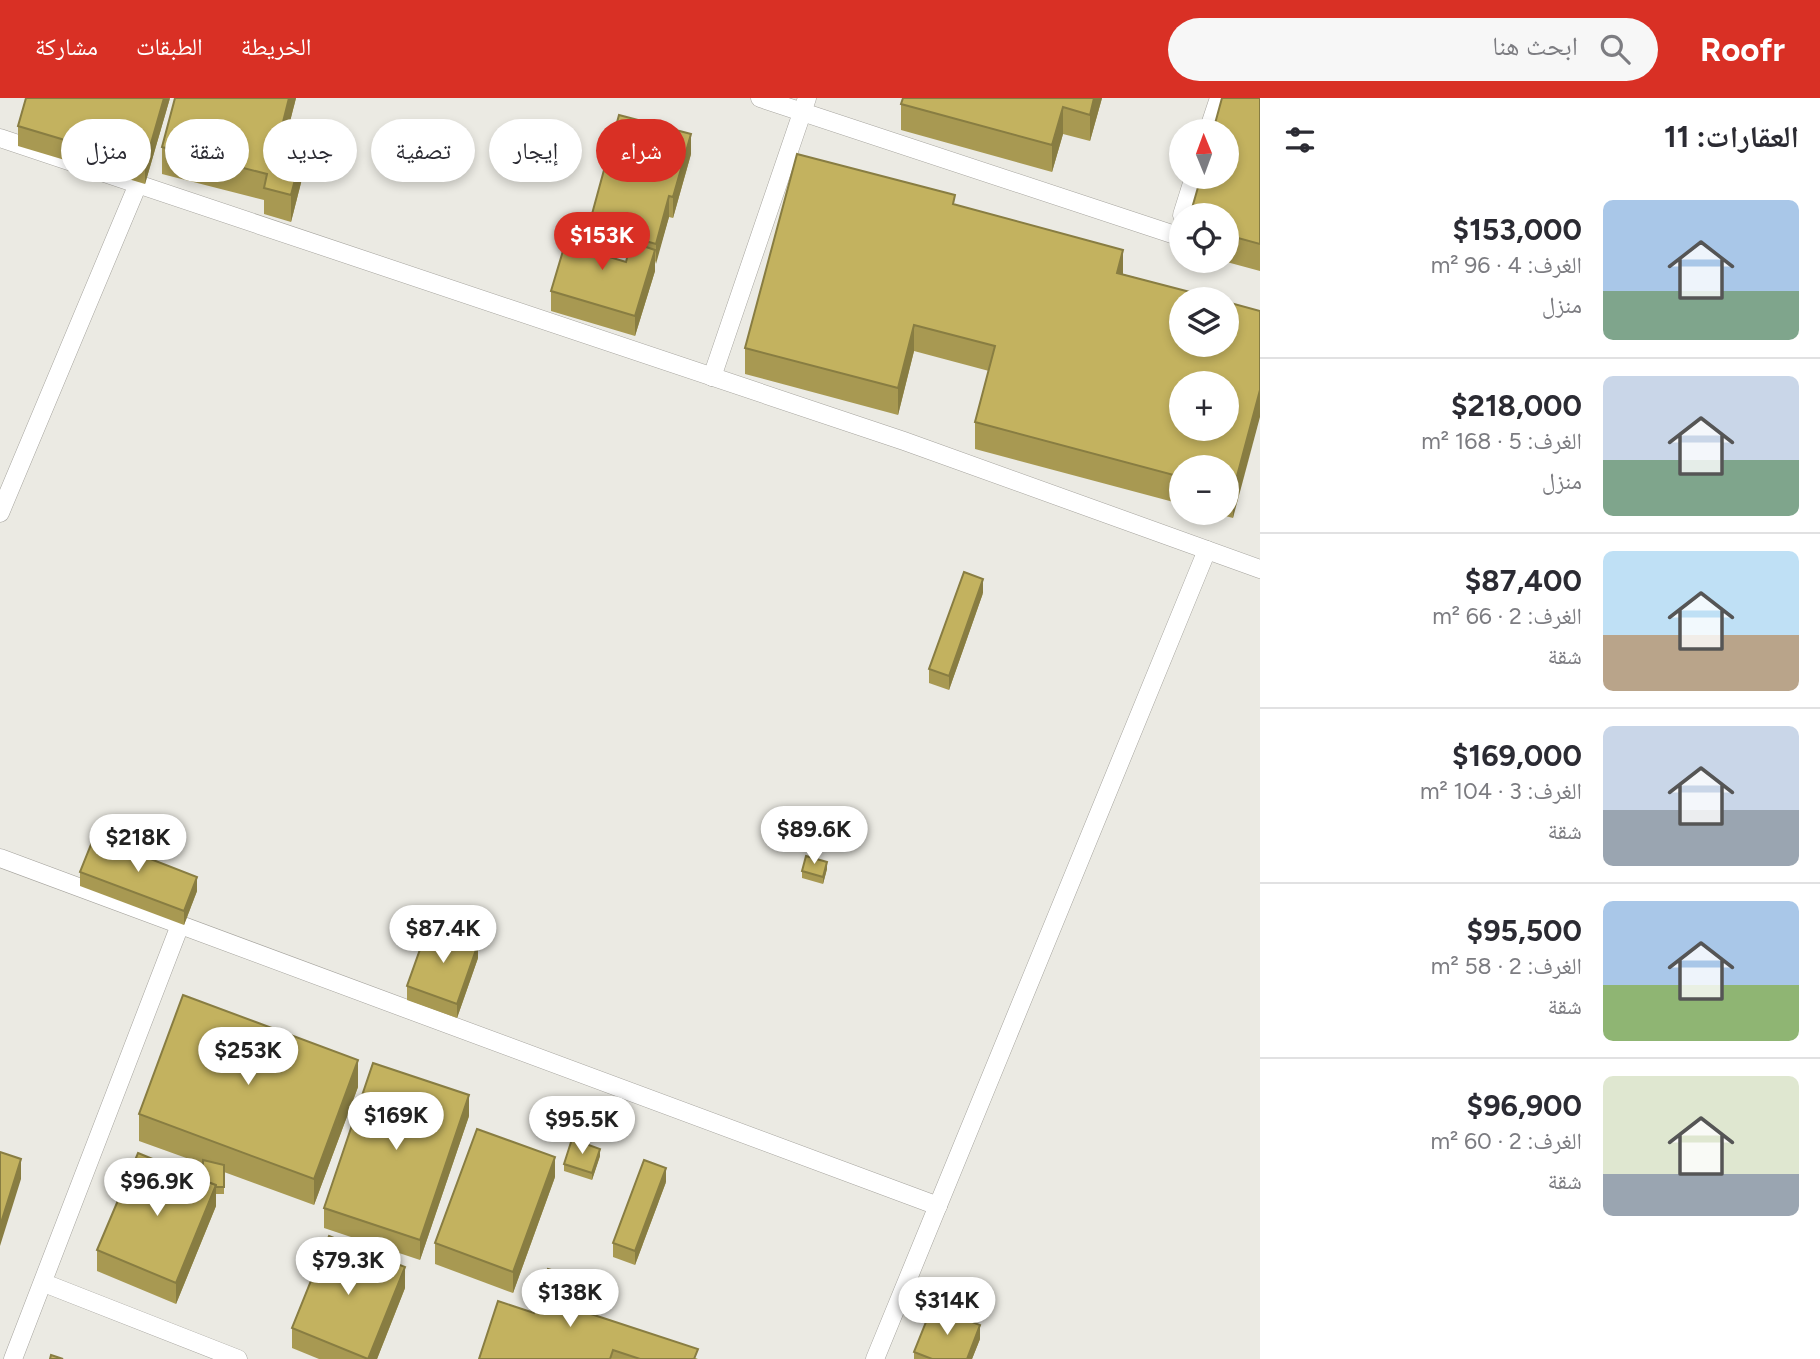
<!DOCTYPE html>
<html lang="ar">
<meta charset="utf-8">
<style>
:root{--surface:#fff;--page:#f7f7f7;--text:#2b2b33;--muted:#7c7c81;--line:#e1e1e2;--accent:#d93025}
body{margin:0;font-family:Figtree,"Noto Naskh Arabic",sans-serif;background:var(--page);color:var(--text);direction:rtl;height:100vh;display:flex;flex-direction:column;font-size:26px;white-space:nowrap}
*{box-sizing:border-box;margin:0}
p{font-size:23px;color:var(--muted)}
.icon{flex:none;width:38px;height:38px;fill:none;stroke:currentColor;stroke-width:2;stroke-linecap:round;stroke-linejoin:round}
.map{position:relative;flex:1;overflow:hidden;direction:ltr}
.sheet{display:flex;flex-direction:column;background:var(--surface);width:560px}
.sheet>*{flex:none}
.hud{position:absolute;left:21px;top:21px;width:665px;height:63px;direction:rtl;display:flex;gap:14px}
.needle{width:46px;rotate:359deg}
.controls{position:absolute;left:1169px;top:21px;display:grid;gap:14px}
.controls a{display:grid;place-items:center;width:70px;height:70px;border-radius:50%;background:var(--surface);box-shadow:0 4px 10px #0003;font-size:35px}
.price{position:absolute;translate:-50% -60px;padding:0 16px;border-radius:24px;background:#fff;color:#222;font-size:23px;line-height:46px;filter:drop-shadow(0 2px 4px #0008)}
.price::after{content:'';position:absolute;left:50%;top:42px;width:21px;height:16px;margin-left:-10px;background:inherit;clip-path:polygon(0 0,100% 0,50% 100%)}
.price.selected{background:var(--accent);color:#fff}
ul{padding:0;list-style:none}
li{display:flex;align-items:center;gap:21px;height:175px;padding:0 21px}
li+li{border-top:2px solid var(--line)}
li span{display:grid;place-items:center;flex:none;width:196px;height:140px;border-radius:10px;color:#555}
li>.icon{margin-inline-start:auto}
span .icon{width:84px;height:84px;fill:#fffc;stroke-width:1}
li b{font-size:30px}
h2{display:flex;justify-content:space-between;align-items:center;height:84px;padding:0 21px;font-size:30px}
.tag{padding:0 24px;border-radius:32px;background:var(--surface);box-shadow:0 4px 10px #0003;font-size:24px;line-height:63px}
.tag.selected{background:var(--accent);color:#fff}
header{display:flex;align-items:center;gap:42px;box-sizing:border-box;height:98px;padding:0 35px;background:var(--accent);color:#fff}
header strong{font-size:33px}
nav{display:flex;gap:38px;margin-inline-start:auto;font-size:24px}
.search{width:490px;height:63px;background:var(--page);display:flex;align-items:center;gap:18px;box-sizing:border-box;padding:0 24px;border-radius:38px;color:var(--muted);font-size:26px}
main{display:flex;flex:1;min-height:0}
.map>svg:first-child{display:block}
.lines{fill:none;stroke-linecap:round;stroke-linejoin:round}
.service-casing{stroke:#a5a39d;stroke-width:19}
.service{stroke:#fff;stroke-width:18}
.wall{fill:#a89952;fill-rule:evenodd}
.shaded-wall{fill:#887d42}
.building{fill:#c3b25f;stroke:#887d42;stroke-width:2;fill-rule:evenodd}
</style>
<header>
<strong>Roofr</strong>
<div class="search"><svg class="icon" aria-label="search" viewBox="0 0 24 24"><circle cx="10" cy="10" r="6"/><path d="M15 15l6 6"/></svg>ابحث هنا</div>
<nav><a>الخريطة</a><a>الطبقات</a><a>مشاركة</a></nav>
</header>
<main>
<section class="sheet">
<h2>العقارات: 11<svg class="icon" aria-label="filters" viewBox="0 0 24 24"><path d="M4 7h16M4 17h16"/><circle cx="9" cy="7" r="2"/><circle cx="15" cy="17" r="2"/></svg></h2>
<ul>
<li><span style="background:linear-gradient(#a9c7e8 65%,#7fa58c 0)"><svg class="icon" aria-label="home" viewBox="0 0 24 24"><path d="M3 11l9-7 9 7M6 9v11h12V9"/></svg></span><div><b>$153,000</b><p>الغرف: 4 · 96 m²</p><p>منزل</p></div></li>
<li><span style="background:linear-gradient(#c9d6e8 60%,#7fa58c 0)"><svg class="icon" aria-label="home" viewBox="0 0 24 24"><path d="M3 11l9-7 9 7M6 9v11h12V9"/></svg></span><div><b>$218,000</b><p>الغرف: 5 · 168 m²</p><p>منزل</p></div></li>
<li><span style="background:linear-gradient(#bfe0f5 60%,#b9a48a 0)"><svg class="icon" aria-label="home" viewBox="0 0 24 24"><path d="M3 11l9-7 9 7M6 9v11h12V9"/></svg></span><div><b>$87,400</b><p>الغرف: 2 · 66 m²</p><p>شقة</p></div></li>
<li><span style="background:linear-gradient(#c9d6e8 60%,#9aa5b1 0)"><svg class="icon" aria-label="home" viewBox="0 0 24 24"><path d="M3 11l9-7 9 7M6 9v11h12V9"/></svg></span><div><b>$169,000</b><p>الغرف: 3 · 104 m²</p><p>شقة</p></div></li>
<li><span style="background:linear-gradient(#a9c7e8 60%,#8fb573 0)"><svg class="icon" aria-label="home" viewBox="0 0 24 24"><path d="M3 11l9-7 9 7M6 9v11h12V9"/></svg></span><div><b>$95,500</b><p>الغرف: 2 · 58 m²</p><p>شقة</p></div></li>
<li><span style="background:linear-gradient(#dfe7d0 70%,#9aa5b1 0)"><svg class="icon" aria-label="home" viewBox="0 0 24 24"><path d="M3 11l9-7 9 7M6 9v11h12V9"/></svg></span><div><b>$96,900</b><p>الغرف: 2 · 60 m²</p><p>شقة</p></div></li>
</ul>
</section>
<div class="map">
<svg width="1260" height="1261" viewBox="0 0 1260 1261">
<rect width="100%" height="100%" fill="#ebeae3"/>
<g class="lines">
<defs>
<g id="service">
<polyline points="760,0 1181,139"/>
<polyline points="1208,33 1219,0"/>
<polyline points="0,40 904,343 1260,471"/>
<polyline points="1182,117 1194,79"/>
<polyline points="712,279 807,0"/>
<polyline points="0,415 138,86"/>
<polyline points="0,760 938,1108"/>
<polyline points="44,1185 238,1261"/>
<polyline points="13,1261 180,827"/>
<polyline points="875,1261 1207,452"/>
</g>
</defs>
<use href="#service" class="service-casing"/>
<use href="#service" class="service"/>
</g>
<g class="wall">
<polygon points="170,0 145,86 18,48 18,28"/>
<polygon points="175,0 296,0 285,42 304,73 291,124 264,116 264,102 162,76 162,49"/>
<polygon points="1102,0 1090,43 1063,36 1052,74 901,32 901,6"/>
<polygon points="1260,0 1260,173 1223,163 1227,163 1227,117"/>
<path d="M691,56L673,120L669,119L655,166V173L635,238L551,213V193L589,131V127ZM609,153L627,158L626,164L609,159Z"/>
<polygon points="955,107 1123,176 1260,213 1233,420 1214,415 1227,415 1227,369 1181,369 1181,406 975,351 975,324 989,273 914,253 898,317 745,276 745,250"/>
<polygon points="983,495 949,592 929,585 929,571"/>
<polygon points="827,771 823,786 802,780 802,773"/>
<polygon points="80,774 197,793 184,827 80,788"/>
<polygon points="478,860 457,920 407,902 407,888"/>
<polygon points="358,989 314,1107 224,1074 224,1096 216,1096 216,1108 176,1206 97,1173 97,1152 203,1082 203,1066 139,1043 139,1016"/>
<polygon points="469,1018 420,1162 324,1130 324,1110"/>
<polygon points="600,1058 592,1082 564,1073 564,1066"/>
<polygon points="555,1079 513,1195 435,1166 435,1145"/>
<polygon points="666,1084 635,1167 613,1159 613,1145"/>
<polygon points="405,1190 377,1261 319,1261 292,1250 292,1230"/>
<polygon points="597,1213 595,1218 698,1261 479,1261 534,1215"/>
<polygon points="980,1241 972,1261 914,1261 914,1254"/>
</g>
<g class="shaded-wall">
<polygon points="164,0 170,0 145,86 145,66"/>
<polygon points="289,0 296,0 279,67 279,40"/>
<polygon points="1094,0 1102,0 1090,43 1090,17"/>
<polygon points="1063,9 1063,36 1052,74 1052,47"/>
<polygon points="691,36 691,56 673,120 673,99"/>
<polygon points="304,47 304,73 291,124 291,97"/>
<polygon points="669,98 669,119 656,166 656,146"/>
<polygon points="609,137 609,158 603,177 603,157"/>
<polygon points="655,152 655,173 635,238 635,218"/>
<polygon points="1123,152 1123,178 1117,175"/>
<polygon points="914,227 914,253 898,317 898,290"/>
<polygon points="1260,292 1260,319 1233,420 1233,393"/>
<polygon points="983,481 983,495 949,592 949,578"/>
<polygon points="827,764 827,771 823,786 823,779"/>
<polygon points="197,779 197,793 184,827 184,813"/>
<polygon points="478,846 478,860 457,920 457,906"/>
<polygon points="358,962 358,989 314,1107 314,1081"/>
<polygon points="469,997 469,1018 420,1162 420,1142"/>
<polygon points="600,1051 600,1058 592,1082 592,1075"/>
<polygon points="555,1059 555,1079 513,1195 513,1174"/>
<polygon points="21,1061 21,1081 0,1148 0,1128"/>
<polygon points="666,1070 666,1084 635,1167 635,1153"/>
<polygon points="216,1087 216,1108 176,1206 176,1185"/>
<polygon points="405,1169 405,1190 377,1261 368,1261"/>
<polygon points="597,1186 597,1213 588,1242 588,1215"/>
<polygon points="980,1227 980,1241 972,1261 967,1261"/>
</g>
<g class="building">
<polygon points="26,0 164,0 145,66 18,28"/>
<polygon points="175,0 289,0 279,40 304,47 291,97 264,90 267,76 162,49"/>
<polygon points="903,0 1094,0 1090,17 1063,9 1052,47 901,6"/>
<polygon points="1222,0 1260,0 1260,146 1227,137 1227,117 1190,117 1201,79 1227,79 1227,33 1213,33"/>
<polygon points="619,17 691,36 673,99 669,98 656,146 589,127"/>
<path d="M797,56L955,97L953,106L1123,152L1117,175L1217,201H1181V247H1227V204L1260,213V292L1233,393L1227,392V369H1181V379L975,324L995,248L914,227L898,290L745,250ZM1181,285H1227V331H1181Z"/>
<polygon points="571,126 609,137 603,157 626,164 631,144 655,152 635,218 551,193"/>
<polygon points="964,474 983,481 949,578 929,571"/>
<polygon points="94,739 197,779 184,813 80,774"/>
<polygon points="806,758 827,764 823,779 802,773"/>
<polygon points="428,829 478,846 457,906 407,888"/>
<polygon points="183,897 358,962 314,1081 139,1016"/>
<polygon points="373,965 469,997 420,1142 324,1110"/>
<polygon points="477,1031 555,1059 513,1174 435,1145"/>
<polygon points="572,1041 600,1051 592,1075 564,1066"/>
<polygon points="0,1054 21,1061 0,1128"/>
<polygon points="138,1055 216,1087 176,1185 97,1152"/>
<polygon points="203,1062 224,1067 224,1089 216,1089 216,1087 203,1082"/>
<polygon points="644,1062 666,1070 635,1153 613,1145"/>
<polygon points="329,1138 405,1169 368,1261 292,1230"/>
<polygon points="548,1171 597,1186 588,1215 698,1251 694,1261 640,1261 613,1252 610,1261 479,1261 498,1203 534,1215"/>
<polygon points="932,1209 980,1227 967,1261 932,1261 914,1254"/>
<polygon points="51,1257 63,1261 50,1261"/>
</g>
</svg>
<div class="controls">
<a><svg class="needle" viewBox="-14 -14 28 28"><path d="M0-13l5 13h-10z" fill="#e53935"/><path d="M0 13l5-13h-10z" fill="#7c7c81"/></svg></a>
<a><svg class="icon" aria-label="locate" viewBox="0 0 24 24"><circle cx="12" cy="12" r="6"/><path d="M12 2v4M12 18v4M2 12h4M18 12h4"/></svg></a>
<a><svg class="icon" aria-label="layers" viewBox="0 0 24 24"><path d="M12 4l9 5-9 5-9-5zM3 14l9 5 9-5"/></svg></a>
<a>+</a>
<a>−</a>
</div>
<b class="price selected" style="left:602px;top:174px">$153K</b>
<b class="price" style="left:814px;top:768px">$89.6K</b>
<b class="price" style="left:138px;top:776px">$218K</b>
<b class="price" style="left:443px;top:867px">$87.4K</b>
<b class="price" style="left:248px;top:989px">$253K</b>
<b class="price" style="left:396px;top:1054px">$169K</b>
<b class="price" style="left:582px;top:1058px">$95.5K</b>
<b class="price" style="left:157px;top:1120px">$96.9K</b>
<b class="price" style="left:348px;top:1199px">$79.3K</b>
<b class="price" style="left:570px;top:1231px">$138K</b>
<b class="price" style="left:947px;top:1239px">$314K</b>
<div class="hud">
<a class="tag selected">شراء</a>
<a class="tag">إيجار</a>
<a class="tag">تصفية</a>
<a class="tag">جديد</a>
<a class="tag">شقة</a>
<a class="tag">منزل</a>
</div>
</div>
</main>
